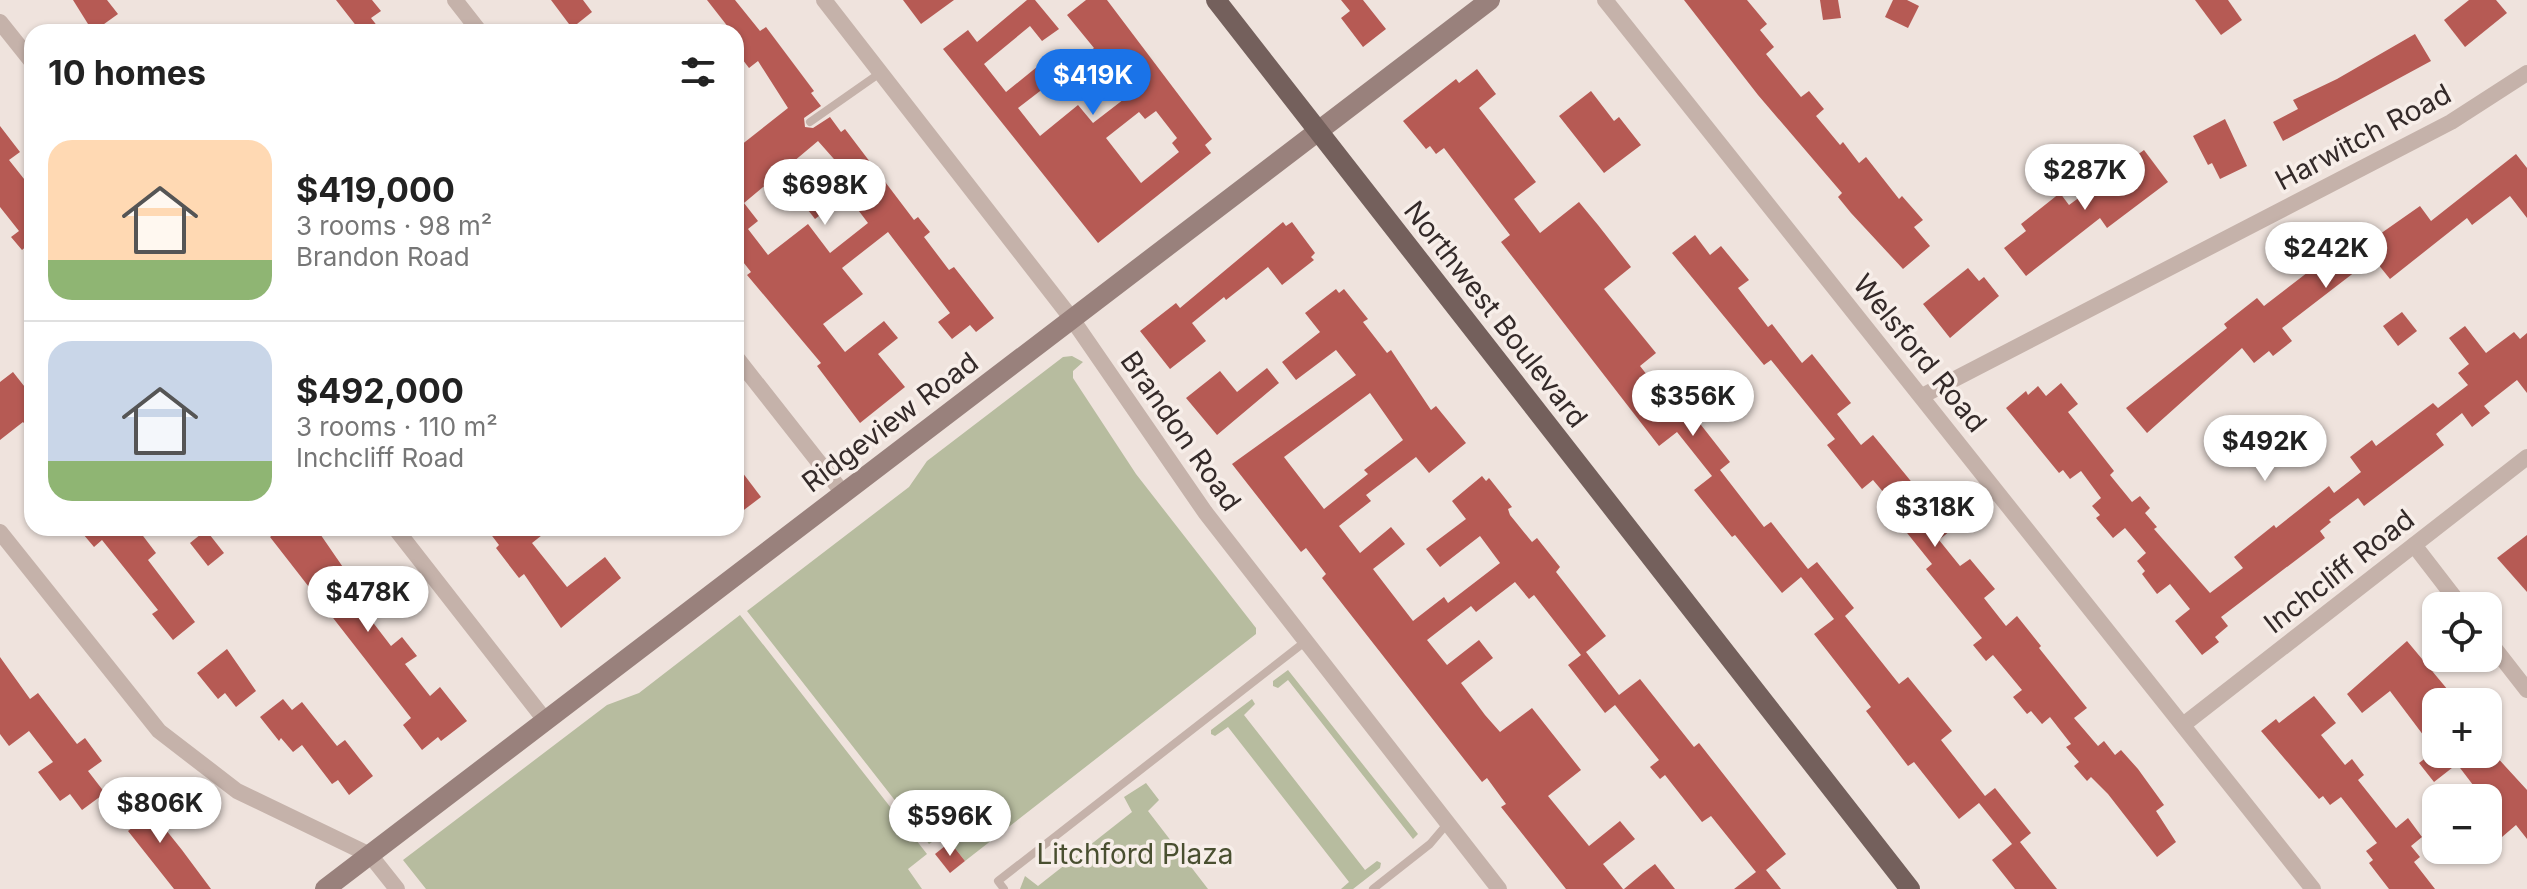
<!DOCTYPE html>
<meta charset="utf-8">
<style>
:root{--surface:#fff;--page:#f2f2f2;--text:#222;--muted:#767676;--line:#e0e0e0;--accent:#1a73e8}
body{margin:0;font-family:Inter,sans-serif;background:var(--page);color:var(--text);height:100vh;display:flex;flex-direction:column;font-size:30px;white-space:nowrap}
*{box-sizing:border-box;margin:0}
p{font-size:26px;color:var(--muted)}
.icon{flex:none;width:44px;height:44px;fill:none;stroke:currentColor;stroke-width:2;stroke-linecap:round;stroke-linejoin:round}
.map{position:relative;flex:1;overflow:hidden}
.panel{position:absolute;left:24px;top:24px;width:720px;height:512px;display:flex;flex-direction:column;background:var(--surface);border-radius:24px;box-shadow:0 2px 6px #0004}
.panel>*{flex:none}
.fabs{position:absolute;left:2422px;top:592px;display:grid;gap:16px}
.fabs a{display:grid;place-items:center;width:80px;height:80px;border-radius:16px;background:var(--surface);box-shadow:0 2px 6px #0004;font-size:40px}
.price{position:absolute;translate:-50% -68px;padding:0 18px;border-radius:28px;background:#fff;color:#222;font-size:26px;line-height:52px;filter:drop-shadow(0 2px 4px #0008)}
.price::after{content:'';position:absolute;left:50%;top:48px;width:24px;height:18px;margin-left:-12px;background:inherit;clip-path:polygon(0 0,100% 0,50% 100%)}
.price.active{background:var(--accent);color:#fff}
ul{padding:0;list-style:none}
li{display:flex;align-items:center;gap:24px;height:200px;padding:0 24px}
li+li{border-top:2px solid var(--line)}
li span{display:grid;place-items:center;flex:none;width:224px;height:160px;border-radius:24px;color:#555}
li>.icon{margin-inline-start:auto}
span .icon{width:96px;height:96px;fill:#fffc;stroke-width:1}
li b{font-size:34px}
h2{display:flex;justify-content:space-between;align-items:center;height:96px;padding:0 24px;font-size:34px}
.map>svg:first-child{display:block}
.green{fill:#b7bc9f}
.building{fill:#b65a54;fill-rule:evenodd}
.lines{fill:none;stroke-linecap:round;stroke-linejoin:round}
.lane{stroke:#c5b2aa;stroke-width:8}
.street{stroke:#c5b2aa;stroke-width:16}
.secondary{stroke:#99817c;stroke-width:20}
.primary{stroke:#74605c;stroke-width:20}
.labels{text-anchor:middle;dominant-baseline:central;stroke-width:7;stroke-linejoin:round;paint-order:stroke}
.street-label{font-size:28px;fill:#342a29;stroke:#f7eee9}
.park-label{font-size:28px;fill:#494f30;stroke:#f7eee9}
</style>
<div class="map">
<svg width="2527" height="889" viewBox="0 0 2527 889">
<rect width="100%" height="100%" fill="#efe3dd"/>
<g class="green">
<polygon points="1072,356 1083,362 1073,371 1073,378 1136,474 1256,628 1256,634 965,861 944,834 929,844 747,611 909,487 927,461 1063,357"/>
<polygon points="740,615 927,854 908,869 922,889 426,889 403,860 607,705 639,693"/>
<polygon points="1288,670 1418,834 1413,839 1288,680 1278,688 1273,686 1273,681"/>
<polygon points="1252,699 1255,704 1244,715 1365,870 1377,861 1381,863 1380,868 1353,889 1341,889 1349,882 1228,727 1215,736 1211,734 1211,730"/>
<polygon points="1146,783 1159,800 1148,811 1208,889 1020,889 1025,876 1038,886 1132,812 1124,797"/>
</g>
<g class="building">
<polygon points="73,0 107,0 118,14 93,32"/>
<polygon points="336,0 372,0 381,11 371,18 382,32 361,32"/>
<polygon points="551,0 583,0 592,12 572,28"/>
<path d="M707,0H735L760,31L766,27L814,91L811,93L821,106L804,118L805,127L813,128L830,117L841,132L845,129L914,220L918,217L930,232L924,237L949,270L954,267L994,318L976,332L970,325L952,339L938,322L950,313L888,232L842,268L863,294L823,324L845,352L884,321L898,338L878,354L905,387L860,423L817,366L821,363L747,275L751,272L736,253V149L788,108L758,61L749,68L736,51V32H732ZM818,141L864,193L852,202L868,223L830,253L808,224L768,255L748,229L758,221L744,203Z"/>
<polygon points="903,0 954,0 921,24"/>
<path d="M1027,0H1035L1059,29L1042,41L1030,26L984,64L1006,92L1043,62L1057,78L1018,108L1040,136L1078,105L1093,123L1128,96L1104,64L1076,86L1064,70L1094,48L1067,15L1086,0H1107L1212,139L1205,145L1211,153L1098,243L943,49L968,30L977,42ZM1156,111L1177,138L1172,143L1179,152L1141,183L1106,138L1139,112L1145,119Z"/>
<polygon points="1341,0 1363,0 1386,29 1363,47 1341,18 1350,11"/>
<polygon points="1684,0 1747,0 1767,24 1760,30 1774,47 1766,54 1801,97 1809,91 1824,109 1816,116 1840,145 1843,142 1859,163 1866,157 1899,199 1902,196 1923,220 1914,227 1930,246 1903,269 1851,213 1838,197 1842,193 1758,95"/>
<polygon points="1820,0 1838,0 1841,18 1823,20"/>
<polygon points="1893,0 1907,0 1919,6 1908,28 1885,17"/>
<polygon points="2195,0 2228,0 2242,20 2221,35"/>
<polygon points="2469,0 2496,0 2507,13 2465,47 2444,20"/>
<polygon points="2415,34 2431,61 2283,141 2273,122 2298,109 2293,100 2337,79"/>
<polygon points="1477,69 1496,94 1479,108 1536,182 1514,199 1540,233 1579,202 1598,225 1631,267 1604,289 1656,353 1640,366 1685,423 1694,416 1730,462 1720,470 1764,527 1771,522 1808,569 1817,562 1854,608 1845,616 1899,684 1908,677 1952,731 1941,740 1985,796 1995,788 2031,833 2020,842 2057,889 2015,889 1992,860 2012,844 1979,803 1959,819 1914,762 1908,766 1866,711 1871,707 1814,634 1834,619 1801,577 1782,593 1735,535 1732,537 1694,490 1712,476 1677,432 1659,446 1501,242 1510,235 1444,148 1436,154 1430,146 1426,149 1403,121 1456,79 1459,83"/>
<polygon points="1591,91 1614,121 1619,117 1641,145 1604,173 1559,116"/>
<polygon points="2225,119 2247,166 2220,179 2212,163 2208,165 2193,136"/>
<polygon points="0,126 20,152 9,160 32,189 32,247 29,244 22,250 11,237 19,231 0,207"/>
<polygon points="2144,150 2168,182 2107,228 2100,218 2026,276 2004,248 2026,231 2021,224 2060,193 2069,205"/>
<polygon points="2516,154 2527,168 2527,218 2510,196 2472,225 2467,218 2390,279 2373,258 2282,328 2292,341 2273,356 2269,351 2254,363 2242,348 2147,433 2126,408 2227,328 2224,324 2257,298 2264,306 2325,259 2330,266 2348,253 2350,255 2420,206 2431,221"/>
<polygon points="819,187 833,205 815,219 801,201"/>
<polygon points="1283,222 1286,226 1292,222 1315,253 1311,257 1314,260 1282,285 1268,267 1226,300 1224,297 1192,323 1206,341 1170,369 1140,331 1176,303 1180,308"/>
<polygon points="1695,235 1710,255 1721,246 1749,280 1738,288 1768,327 1772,324 1802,363 1812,354 1851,403 1837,414 1861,445 1873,435 1951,530 1939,540 1960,566 1970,559 1995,589 1984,598 2006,626 2017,616 2041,646 2039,648 2087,708 2074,718 2098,746 2104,741 2115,755 2121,750 2138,769 2164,805 2156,811 2176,842 2157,857 2108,794 2091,777 2087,781 2074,766 2079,762 2066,747 2071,744 2050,717 2042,724 2031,711 2027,714 2013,697 2022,690 1993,655 1986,661 1973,645 1982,638 1926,569 1932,564 1895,518 1901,513 1873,480 1862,489 1827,445 1835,439 1771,360 1764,365 1672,253"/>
<polygon points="1968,268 1979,281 1984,277 1999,296 1950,338 1923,304"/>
<path d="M1336,289L1339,293L1344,289L1368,319L1363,322L1387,353L1391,350L1431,410L1436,406L1466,443L1429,473L1416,457L1366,495L1371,501L1339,526L1360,553L1391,527L1405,544L1373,569L1413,621L1444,597L1448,603L1500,563L1480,536L1440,567L1426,549L1466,519L1452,501L1482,476L1486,481L1489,478L1512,507L1508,509L1510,515L1532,542L1537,538L1560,567L1556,572L1606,636L1586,652L1619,695L1640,679L1694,747L1699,743L1786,854L1766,870L1781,889H1734L1756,872L1711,816L1702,822L1665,775L1660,779L1650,767L1659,760L1615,705L1605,713L1568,665L1581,655L1534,595L1529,599L1515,582L1476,612L1471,606L1427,640L1447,665L1479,640L1493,658L1461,683L1485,715L1500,732L1532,708L1566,751L1581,770L1548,796L1589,846L1620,821L1635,839L1603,864L1623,889H1566L1501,807L1506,804L1487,778L1482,782L1322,578L1326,574L1306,548L1301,552L1232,464L1356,375L1336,350L1296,380L1282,362L1320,332L1305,313ZM1370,393L1403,440L1364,470L1368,474L1324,509L1284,457Z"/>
<polygon points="2402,312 2417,331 2398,346 2383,326"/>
<polygon points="2465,326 2486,353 2514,332 2520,339 2527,333 2527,393 2517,380 2484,406 2490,413 2472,427 2462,413 2436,434 2444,445 2364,506 2358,498 2329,520 2331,522 2320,531 2325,538 2221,617 2228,626 2215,637 2219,642 2202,655 2175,621 2190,609 2170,584 2157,594 2142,574 2145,571 2137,561 2146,553 2125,528 2113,538 2096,518 2100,515 2092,506 2101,498 2081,471 2070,479 2063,470 2059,473 2006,408 2026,391 2028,395 2038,386 2046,396 2061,383 2078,404 2068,412 2114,471 2110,475 2132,502 2140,496 2150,508 2145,513 2157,527 2154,529 2210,593 2243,568 2234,557 2274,525 2276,528 2329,486 2334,493 2361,472 2350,457 2372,440 2376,446 2433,403 2438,408 2468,385 2458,373 2469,364 2449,338"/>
<polygon points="1267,368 1279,383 1217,435 1186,398 1220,371 1237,392"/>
<polygon points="13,372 32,396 32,433 23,422 0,440 0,382"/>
<polygon points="736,464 761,497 736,516"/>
<polygon points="78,528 137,528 156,553 148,560 195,622 173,640 152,614 158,610 102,540 94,547"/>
<polygon points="281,528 316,528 358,589 362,586 379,608 368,616 391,646 402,637 417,656 405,664 430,696 440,687 467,721 441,741 438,737 422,750 403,725 411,718 270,537"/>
<polygon points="486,528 551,528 532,543 567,587 605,557 621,578 561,628 524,574 519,578 496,548 499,545"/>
<polygon points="206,530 224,553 208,566 190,543"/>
<polygon points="2527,535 2527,592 2497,558"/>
<polygon points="2407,641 2458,702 2436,702 2436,752 2390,691 2362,713 2347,694"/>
<polygon points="227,649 256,691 236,707 225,693 218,699 197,673"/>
<polygon points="0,657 30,699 38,693 77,744 85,738 102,761 88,771 105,793 82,810 70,794 60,801 38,772 53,762 29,731 9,746 0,734"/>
<polygon points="2314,696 2336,723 2321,735 2345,765 2352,759 2364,775 2358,780 2396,828 2408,818 2422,837 2411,846 2420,857 2414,862 2435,889 2389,889 2369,863 2373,860 2366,851 2377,843 2352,811 2341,797 2330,805 2323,796 2319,799 2261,731 2276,719 2279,723"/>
<polygon points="283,699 292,710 302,702 337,746 345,740 373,776 349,795 338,780 332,784 302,745 293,752 281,738 279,741 260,717"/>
<polygon points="2431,754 2494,754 2527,790 2527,839 2516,825 2488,849 2488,798 2483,798 2457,764 2434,782 2419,763"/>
<polygon points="134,790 182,850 211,889 174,889 128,831 133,827 115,805"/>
<polygon points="950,842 965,861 950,873 935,854"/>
<polygon points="1655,864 1675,889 1624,889 1643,873"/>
</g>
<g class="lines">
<g class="lane">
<polyline points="810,122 880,73"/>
<polyline points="1004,889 998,881 1306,641"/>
<polyline points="1373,889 1430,844 1447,824"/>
</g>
<g class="street">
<polyline points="455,0 480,32"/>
<polyline points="824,0 1072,319 1205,512 1499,889"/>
<polyline points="1605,0 2313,889"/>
<polyline points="0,22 32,62"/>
<polyline points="736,357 843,493"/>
<polyline points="1922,396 2451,122 2527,73"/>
<polyline points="395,528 545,720"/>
<polyline points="0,532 159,731 237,791 370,855 397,889"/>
<polyline points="2414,545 2461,606"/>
<polyline points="2488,640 2527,690"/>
<polyline points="2183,725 2527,457"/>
</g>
<polyline class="secondary" points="325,889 1490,0"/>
<polyline class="primary" points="1216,0 1910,889"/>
</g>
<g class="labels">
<g class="street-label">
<text transform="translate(2363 137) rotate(-28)">Harwitch Road</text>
<text transform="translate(1496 314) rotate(52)">Northwest Boulevard</text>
<text transform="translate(1920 353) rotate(51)">Welsford Road</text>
<text transform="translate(890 422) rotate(-37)">Ridgeview Road</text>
<text transform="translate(1181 431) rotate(55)">Brandon Road</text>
<text transform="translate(2339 571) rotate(-38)">Inchcliff Road</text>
</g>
<g class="park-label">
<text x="1135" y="854">Litchford Plaza</text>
</g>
</g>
</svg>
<div class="fabs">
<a><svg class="icon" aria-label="locate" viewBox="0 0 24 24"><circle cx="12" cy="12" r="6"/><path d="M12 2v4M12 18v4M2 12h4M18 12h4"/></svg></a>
<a>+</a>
<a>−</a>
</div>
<b class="price active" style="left:1093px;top:117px">$419K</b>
<b class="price" style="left:2085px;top:212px">$287K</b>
<b class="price" style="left:825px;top:227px">$698K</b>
<b class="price" style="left:2326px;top:290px">$242K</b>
<b class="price" style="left:1693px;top:438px">$356K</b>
<b class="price" style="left:2265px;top:483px">$492K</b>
<b class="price" style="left:1935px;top:549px">$318K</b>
<b class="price" style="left:368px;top:634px">$478K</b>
<b class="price" style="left:160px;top:845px">$806K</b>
<b class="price" style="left:950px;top:858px">$596K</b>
<section class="panel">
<h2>10 homes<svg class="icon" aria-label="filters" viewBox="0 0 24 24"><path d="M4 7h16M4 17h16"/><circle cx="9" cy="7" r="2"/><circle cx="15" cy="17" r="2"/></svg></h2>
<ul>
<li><span style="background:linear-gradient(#ffd9b3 75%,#8fb573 0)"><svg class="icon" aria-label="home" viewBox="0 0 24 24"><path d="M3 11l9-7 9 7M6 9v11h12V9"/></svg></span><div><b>$419,000</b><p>3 rooms · 98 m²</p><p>Brandon Road</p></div></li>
<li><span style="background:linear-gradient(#c9d6e8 75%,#8fb573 0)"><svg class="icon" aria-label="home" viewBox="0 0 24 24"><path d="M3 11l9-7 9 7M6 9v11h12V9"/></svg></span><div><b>$492,000</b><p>3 rooms · 110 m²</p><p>Inchcliff Road</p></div></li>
</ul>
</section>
</div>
